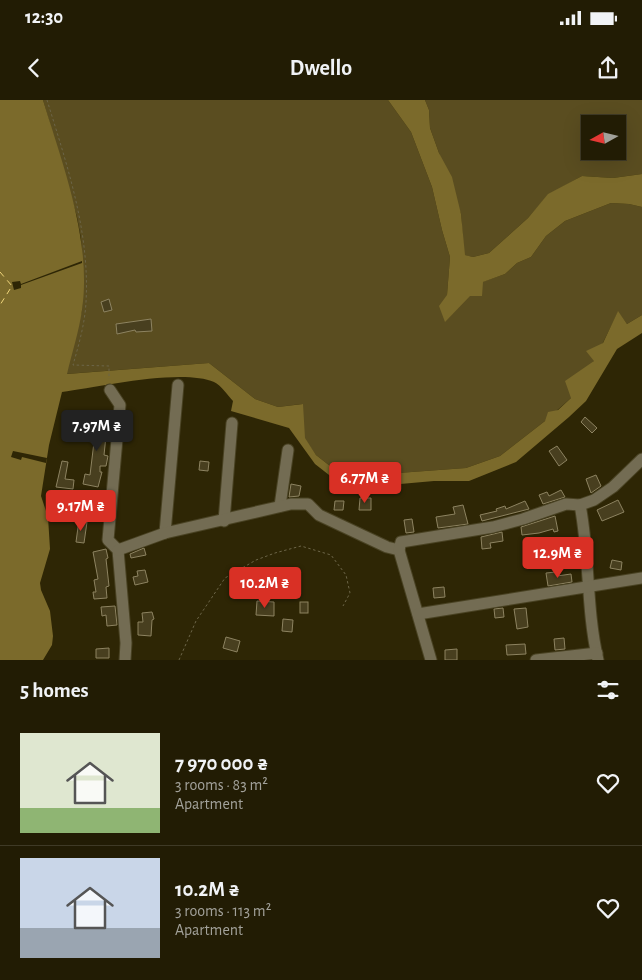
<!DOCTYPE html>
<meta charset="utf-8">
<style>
:root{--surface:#221c04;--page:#2a250e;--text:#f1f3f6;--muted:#a2a19a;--line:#3f3a26;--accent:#d93025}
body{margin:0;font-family:"Alegreya Sans",sans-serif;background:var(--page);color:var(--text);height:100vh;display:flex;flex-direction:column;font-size:19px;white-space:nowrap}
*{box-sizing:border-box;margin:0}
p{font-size:16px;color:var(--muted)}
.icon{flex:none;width:28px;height:28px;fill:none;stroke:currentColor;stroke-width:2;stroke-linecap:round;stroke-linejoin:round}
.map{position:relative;height:560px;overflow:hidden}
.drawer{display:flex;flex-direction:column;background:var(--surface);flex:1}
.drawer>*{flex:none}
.needle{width:32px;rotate:262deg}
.fabs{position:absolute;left:581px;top:15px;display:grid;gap:10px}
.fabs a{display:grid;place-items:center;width:45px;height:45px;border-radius:0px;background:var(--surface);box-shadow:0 5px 20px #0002,0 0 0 1px var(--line);font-size:25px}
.price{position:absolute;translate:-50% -42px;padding:0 11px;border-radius:5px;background:var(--accent);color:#fff;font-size:16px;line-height:32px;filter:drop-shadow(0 1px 2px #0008)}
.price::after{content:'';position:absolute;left:50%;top:30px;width:15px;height:11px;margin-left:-8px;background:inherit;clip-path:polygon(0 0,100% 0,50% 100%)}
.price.selected{background:#222;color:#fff}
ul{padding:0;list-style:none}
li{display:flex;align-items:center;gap:15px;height:125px;padding:0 20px}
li+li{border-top:1px solid var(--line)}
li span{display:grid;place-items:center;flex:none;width:140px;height:100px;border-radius:0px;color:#555}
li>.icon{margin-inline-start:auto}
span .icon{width:60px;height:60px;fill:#fffc;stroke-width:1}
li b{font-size:21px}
h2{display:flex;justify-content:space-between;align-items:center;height:60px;padding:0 20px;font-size:21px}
.status{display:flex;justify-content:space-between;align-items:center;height:35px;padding:0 25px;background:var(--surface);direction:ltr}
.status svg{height:14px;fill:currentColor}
header{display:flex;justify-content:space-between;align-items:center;height:65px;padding:0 20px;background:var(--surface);font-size:22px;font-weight:600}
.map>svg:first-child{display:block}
.green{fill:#5a4d20;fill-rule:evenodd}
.water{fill:#7b6a2b}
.pier{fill:#2e2605}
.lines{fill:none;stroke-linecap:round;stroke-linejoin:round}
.ferry{stroke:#f0d67b;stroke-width:1;stroke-dasharray:6 5;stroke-linecap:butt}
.building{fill:#483f1f;stroke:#8d8361}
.minor-casing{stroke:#494223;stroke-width:13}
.path{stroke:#6c6548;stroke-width:1;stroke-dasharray:2.5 2.5;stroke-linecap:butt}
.minor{stroke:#736c53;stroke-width:11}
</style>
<div class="status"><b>12:30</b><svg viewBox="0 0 49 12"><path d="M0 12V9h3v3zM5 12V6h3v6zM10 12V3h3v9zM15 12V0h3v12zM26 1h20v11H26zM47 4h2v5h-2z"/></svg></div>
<header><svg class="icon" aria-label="back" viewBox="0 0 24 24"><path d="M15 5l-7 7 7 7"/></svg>Dwello<svg class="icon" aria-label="share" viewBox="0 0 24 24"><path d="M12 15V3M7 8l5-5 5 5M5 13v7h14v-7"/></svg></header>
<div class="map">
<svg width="642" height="560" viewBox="0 0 642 560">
<rect width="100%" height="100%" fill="#2e2605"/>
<g class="green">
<polygon points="43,0 388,0 411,32 432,87 442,130 450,157 445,221 482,182 505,174 517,163 531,157 546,136 565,121 611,103 629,104 642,107 642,215 627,224 618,212 594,261 571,298 545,321 500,356 466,368 344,377 316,355 304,338 302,304 278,307 255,299 209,263 66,274 82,210 83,180 81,138 77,117"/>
<path d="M425,0H642V74L613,78L582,76L548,95L528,118L489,153L473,157L464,155L461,114L430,28L429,10ZM590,24H618V51H590Z"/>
</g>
<g class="water">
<path d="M0,0H43C63,66 92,140 82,210C79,231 72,253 67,274L209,263L255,299L278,307L303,304L305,338L316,355L344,377L466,368L500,356L545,321L548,312L558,310L571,298L565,281L594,261L586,251L603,243L618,211L627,224L642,215V233L617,249L586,301L569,317L516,362L469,381H434L389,385L348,386L338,382L315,364L289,328L231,311L233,301C228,296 221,285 214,282C182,268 98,287 62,292L49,345L41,396L48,417L50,449L40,483L41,490L50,511L53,536L52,545L43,560H0Z"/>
<polygon points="388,0 425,0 429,10 430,28 439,53 452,77 461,114 465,155 473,157 489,153 528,118 548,94 582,76 613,78 642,74 642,107 629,104 611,103 565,121 546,136 531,157 517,163 505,174 483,182 482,196 470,196 445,222 439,206 447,195 450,157 442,130 432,87 411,32"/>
</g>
<g class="pier">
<polygon points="82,161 82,163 21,185 21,188 14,190 12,182 20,181 21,184"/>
<polygon points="13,351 47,358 46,363 22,357 21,360 11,357"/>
</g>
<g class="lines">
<polyline class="ferry" points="0,172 12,186 0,205"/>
</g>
<g class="building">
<polygon points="109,199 112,210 104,212 101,202"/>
<polygon points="151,219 152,231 136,232 135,230 117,234 116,224"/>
<polygon points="585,317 597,328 592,333 581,322"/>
<polygon points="86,324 111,327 110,337 106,336 104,355 108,356 106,366 100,366 100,372 102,372 98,387 83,384 85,374 90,375 94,342 84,341"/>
<polygon points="557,346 567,360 559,366 549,351"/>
<polygon points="62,361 68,362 65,379 74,380 73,389 56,387"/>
<polygon points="200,361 209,362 208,371 199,370"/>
<polygon points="596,375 601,386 591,393 586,379"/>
<polygon points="291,384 301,386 299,396 289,397"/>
<polygon points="561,390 565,397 543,404 539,395 547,392 549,396"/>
<polygon points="100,398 101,417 89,417 88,399"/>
<polygon points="360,398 371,398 371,410 359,410"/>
<polygon points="618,400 624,412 602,421 597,410"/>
<polygon points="335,401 344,401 343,410 334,410"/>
<polygon points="525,401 529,409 482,421 480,415 497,411 496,409 505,406 506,409"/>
<polygon points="463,405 468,424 438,428 436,417 455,414 453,407"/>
<polygon points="555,416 558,431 554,432 553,429 539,433 522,435 521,427"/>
<polygon points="412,419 414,432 406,433 404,420"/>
<polygon points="79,420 87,422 84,443 76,442"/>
<polygon points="502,432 503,441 490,443 491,448 482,449 481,437"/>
<polygon points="144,448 146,455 131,458 130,454"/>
<polygon points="106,449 108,458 106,459 109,486 106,487 107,498 94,499 93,492 96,492 94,480 98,479 93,452"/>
<polygon points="612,460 622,462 621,470 610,468"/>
<polygon points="145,470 148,482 135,485 133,477 138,476 137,471"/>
<polygon points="556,472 557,476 571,474 572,482 548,486 546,473"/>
<polygon points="444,487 445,497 434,498 433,488"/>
<polygon points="257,501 274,502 274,516 256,515"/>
<rect x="300" y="502" width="8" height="11"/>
<polygon points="115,506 117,525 107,526 106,515 102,516 101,507"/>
<polygon points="503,508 504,517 495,518 494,509"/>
<polygon points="526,508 528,527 517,529 514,509"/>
<polygon points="152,512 154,519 152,520 151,536 138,535 138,522 143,522 142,513"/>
<polygon points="283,519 293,520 292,532 282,531"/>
<polygon points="226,537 240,541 237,552 223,548"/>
<polygon points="564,538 565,549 555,550 554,539"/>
<polygon points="525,544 526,554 507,555 506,545"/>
<polygon points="109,548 109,558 96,558 96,549"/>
<polygon points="457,549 457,560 445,560 445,550"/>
</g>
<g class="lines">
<defs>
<g id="minor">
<polyline points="110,290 120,305 108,440 118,450 126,543 125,560"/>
<path d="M580,405C590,456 586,509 598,560"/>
<polyline points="280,406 288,350"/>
<polyline points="224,421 232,323"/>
<polyline points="165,433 178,285"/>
<polyline points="118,450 165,433 291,404 308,404 319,415 387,447 399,450 431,560"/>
<polyline points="399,450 401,442 493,427 523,419 566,404 580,405 594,400 613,387 642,359"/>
<polyline points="418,514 642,478"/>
<polyline points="536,560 597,553"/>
</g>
</defs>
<use href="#minor" class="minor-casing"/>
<g class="path">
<path d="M47,0C67,65 90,132 86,202C85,223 79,244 73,265L109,266V279"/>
<polyline points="179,560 196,521 225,478 256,460 275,453 301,446 331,455 346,475 350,493 343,506"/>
</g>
<use href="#minor" class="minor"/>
</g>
</svg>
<div class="fabs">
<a><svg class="needle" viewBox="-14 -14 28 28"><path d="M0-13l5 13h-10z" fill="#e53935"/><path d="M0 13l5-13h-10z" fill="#a2a19a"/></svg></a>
</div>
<b class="price selected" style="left:97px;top:352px">7.97M ₴</b>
<b class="price" style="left:365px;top:404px">6.77M ₴</b>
<b class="price" style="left:81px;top:432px">9.17M ₴</b>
<b class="price" style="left:558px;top:479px">12.9M ₴</b>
<b class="price" style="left:265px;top:509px">10.2M ₴</b>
</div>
<section class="drawer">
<h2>5 homes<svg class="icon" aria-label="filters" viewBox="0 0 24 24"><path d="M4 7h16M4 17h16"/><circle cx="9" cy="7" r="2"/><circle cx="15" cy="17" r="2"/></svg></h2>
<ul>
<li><span style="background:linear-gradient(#dfe7d0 75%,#8fb573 0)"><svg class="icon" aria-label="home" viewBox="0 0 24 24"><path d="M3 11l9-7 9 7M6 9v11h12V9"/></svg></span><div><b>7 970 000 ₴</b><p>3 rooms · 83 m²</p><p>Apartment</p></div><svg class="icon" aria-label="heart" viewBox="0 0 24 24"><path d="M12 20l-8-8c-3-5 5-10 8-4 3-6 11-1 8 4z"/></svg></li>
<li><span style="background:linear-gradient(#c9d6e8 70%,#9aa5b1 0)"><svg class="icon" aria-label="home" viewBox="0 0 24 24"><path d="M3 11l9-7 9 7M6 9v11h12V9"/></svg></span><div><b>10.2M ₴</b><p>3 rooms · 113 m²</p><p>Apartment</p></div><svg class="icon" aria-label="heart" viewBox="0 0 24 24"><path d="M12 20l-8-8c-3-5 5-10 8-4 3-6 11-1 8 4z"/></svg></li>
</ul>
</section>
